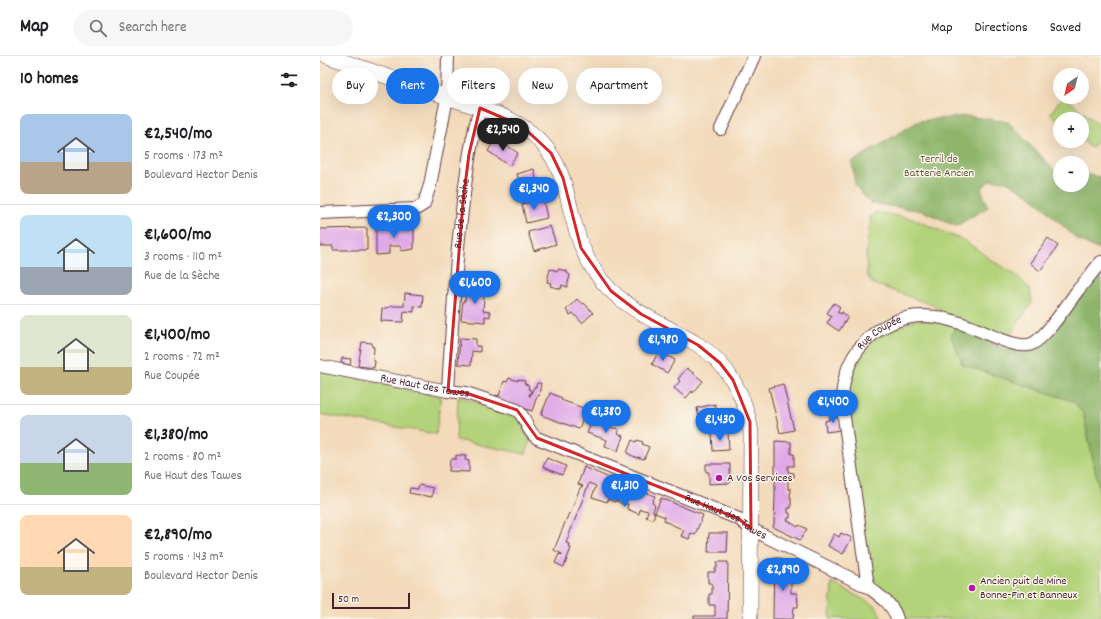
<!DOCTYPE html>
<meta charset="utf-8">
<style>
:root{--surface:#fff;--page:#f6f6f6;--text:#202124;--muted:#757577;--line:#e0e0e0;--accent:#1a73e8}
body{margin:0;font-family:Dekko,sans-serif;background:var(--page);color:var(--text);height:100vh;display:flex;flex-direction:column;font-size:15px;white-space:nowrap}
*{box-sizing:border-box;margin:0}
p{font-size:13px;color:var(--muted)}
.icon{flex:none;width:22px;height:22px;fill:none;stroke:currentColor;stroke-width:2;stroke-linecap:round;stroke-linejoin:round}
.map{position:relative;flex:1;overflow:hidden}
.panel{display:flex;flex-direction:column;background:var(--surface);width:320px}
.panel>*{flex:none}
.guide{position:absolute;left:12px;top:12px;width:380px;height:36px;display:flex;gap:8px}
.needle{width:26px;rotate:215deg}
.tools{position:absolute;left:733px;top:12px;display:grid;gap:8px}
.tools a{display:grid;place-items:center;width:36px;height:36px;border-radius:50%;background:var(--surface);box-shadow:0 4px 16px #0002;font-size:20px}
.scale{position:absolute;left:12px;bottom:10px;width:78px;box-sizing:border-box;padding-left:4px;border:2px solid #4a1f2b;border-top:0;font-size:11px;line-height:14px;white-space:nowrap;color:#4a1f2b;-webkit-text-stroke:3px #fbf7ec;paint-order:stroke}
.price{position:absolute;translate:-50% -34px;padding:0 9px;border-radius:14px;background:var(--accent);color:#fff;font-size:13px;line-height:26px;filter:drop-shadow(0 1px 2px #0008)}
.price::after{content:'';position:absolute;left:50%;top:24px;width:12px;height:9px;margin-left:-6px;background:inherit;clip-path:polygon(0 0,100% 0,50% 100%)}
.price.on{background:#222;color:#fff}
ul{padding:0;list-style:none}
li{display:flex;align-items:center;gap:12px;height:100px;padding:0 20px}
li+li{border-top:1px solid var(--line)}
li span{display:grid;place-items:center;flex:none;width:112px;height:80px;border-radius:8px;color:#555}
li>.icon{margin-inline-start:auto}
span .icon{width:48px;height:48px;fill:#fffc;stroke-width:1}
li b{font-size:17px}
h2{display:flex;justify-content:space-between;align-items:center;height:48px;padding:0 20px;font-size:17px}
.tag{padding:0 14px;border-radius:18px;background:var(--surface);box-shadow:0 4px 16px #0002;font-size:14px;line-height:36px}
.tag.on{background:var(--accent);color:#fff}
header{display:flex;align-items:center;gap:24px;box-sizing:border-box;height:56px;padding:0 20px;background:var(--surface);border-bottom:1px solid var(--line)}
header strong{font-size:19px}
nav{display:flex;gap:22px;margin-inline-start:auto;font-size:14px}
.search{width:280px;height:36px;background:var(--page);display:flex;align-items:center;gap:10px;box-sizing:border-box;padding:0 14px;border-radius:22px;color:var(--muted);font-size:15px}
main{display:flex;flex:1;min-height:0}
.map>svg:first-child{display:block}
.green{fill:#b3d37a;stroke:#7e7952}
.forest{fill:#8eb56a;stroke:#6c6a4a}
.building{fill:#dfa9e7}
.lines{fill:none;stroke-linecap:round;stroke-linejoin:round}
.minor-casing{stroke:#633b40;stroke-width:14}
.tertiary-casing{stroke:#633b40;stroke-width:16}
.minor{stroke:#fff;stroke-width:12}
.tertiary{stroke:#fff;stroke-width:15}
.marked{fill:none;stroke:#d62828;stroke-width:3;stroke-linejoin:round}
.poi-dot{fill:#b5179e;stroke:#fbf7ec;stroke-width:1.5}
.labels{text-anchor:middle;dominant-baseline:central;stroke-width:3;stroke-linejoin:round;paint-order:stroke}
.park-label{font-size:12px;fill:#6a5543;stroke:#fbf7ec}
.street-label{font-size:12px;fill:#4a1f2b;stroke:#fbf7ec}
.poi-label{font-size:12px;fill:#4a1f2b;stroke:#fbf7ec;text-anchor:start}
</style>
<header>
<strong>Map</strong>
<div class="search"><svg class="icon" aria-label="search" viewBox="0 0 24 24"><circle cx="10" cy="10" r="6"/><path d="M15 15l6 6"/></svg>Search here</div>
<nav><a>Map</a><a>Directions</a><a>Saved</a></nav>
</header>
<main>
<section class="panel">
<h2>10 homes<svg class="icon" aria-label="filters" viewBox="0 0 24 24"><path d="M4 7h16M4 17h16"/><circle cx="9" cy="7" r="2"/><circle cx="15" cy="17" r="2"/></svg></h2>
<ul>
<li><span style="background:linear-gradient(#a9c7e8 60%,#b9a48a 0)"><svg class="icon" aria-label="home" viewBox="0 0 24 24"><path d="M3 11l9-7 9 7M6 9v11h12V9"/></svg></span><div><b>€2,540/mo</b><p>5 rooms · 173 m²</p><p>Boulevard Hector Denis</p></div></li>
<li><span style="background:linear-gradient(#bfe0f5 65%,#9aa5b1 0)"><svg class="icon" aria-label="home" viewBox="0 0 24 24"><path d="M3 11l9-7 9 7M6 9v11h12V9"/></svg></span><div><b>€1,600/mo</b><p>3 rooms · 110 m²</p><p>Rue de la Sèche</p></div></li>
<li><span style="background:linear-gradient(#dfe7d0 65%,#c2b280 0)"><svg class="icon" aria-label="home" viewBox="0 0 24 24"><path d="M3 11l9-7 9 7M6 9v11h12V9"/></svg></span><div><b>€1,400/mo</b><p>2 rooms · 72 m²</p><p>Rue Coupée</p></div></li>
<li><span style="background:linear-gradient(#c9d6e8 60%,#8fb573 0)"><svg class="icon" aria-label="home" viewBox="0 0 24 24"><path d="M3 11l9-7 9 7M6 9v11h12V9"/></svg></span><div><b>€1,380/mo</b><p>2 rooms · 80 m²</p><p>Rue Haut des Tawes</p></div></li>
<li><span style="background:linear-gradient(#ffd9b3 65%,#c2b280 0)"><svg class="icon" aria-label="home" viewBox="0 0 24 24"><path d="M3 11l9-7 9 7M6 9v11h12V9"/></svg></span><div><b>€2,890/mo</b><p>5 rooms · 143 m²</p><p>Boulevard Hector Denis</p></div></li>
</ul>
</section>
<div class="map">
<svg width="781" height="563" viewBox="0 0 781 563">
<rect width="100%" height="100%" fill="#fbf7ec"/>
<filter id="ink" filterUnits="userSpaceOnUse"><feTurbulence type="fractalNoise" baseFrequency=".025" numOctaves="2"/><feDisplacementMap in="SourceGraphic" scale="8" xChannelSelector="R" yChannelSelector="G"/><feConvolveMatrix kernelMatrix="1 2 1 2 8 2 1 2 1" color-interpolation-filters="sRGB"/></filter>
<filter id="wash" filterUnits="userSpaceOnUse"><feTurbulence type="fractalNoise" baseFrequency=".012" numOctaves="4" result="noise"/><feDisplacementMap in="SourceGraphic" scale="16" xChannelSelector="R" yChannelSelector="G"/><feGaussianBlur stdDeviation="0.9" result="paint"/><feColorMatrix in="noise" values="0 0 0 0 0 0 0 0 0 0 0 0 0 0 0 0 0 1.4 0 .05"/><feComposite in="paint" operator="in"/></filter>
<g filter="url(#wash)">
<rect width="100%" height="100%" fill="#f3daba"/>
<g class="green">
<polygon points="742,41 745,41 781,71 781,79 771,92 762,84 762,63 740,63 740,67 730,58"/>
<polygon points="555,156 593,163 645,185 671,204 695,218 710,234 712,247 687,283 620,258 616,252 612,249 552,227 547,219 546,196 551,161"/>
<polygon points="597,263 636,269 643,309 753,345 763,357 781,442 781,563 582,563 583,560 570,538 549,525 526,359 530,313 556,280"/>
<polygon points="0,315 121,340 116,378 0,358"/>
<polygon points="138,341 196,357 211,383 206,398 136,384"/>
<polygon points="512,527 556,550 562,563 510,563"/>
</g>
<g class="forest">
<polygon points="647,60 688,66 735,115 740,115 740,129 762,129 762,118 781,121 781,187 777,193 757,183 711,140 687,125 670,124 661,133 668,151 636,170 603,155 550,147 535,129 532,106 599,65"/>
<polygon points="781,217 781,442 763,357 753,345 643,309 631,281 636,269 684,293 705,295 717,294"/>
</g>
<g id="blocks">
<g class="building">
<polygon points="176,82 198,97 189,110 168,95"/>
<polygon points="214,113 217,127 216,127 218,134 203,138 197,118"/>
<polygon points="223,143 227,162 206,167 202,148"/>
<polygon points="230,170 236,188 214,195 208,176"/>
<polygon points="56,171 94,171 94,193 81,195 81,190 69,190 69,198 56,199"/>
<polygon points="47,172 47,194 13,194 13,190 0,190 0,173"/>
<polygon points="728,182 738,190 720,215 710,207"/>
<polygon points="230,213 238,215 238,213 247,215 247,217 250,219 247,231 242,229 241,233 230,230 231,227 227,226"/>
<polygon points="149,229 165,230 163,255 170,256 170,261 165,260 165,266 141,264 143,245 145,245 146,237 148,237"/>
<polygon points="85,237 103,239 102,251 94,250 94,256 84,255 83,266 61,265 62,253 73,250 84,250"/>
<polygon points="257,243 262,248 264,247 273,257 262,267 253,257 250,259 246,254"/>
<polygon points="514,247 520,251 517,256 521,258 522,256 528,261 519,275 507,267 512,260 507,257"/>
<polygon points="140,282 156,283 156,290 160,290 160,296 152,295 151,309 138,308"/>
<polygon points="42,286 52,287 52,291 54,291 53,304 55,305 54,312 38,310"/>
<polygon points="339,295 355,304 347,317 332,308"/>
<polygon points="22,302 31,303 30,309 21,307"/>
<polygon points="367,312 383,325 373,337 372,335 366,342 354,332 360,325 358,323"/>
<polygon points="189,322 198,325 198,323 205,325 204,327 209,330 208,333 211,334 209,340 210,340 214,331 216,331 217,327 221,327 219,340 217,340 212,355 175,343 176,339 179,340 184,325 187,326"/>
<polygon points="463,328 474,374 460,377 449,332"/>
<polygon points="230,337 242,342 241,344 266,353 259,373 221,359"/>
<polygon points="395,348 399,363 380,367 377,352"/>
<polygon points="519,360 521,374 506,376 505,365 509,364 509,361"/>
<polygon points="273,363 293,372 296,372 299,374 298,378 303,380 298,395 285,390 287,384 267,377"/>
<polygon points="408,376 409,394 393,395 392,377"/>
<polygon points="312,384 316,386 317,384 323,386 322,388 329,391 324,403 317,401 317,402 307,397"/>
<polygon points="455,385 471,386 471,398 474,398 474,410 468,410 468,416 474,417 474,421 468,421 468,433 471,433 470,442 471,442 471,452 468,452 468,457 470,457 470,462 468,462 467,464 478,471 479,469 487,473 480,484 453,471 454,468 455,441"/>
<polygon points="136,399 146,400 145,404 149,405 149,416 129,415 130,403 136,403"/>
<polygon points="227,402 246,410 242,419 223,411"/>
<polygon points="386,408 410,408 410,427 389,428 389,416 386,416"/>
<polygon points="264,411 315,433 335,440 332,447 335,449 333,456 335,457 341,442 383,459 375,479 371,477 369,483 361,480 364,474 344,465 345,461 335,457 333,463 326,461 328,455 320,453 319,458 307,453 308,448 302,448 297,445 299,441 297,440 295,446 288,443 287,446 272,441 276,430 269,427 246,487 250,488 249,491 251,492 244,511 235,507 239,498 242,499 242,498 234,494 249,457 250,458 260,432 263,430 258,428"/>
<polygon points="99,429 113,432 112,441 89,437 90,432 98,433"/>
<polygon points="389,477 408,477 407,496 388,496"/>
<polygon points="521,477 532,482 523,498 508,490 514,478 519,481"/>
<polygon points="454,502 461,502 461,508 471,507 471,537 477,537 478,547 478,551 474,551 473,563 453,563"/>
<polygon points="397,506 408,506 407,563 374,563 374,560 395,560 395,549 389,549 389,538 392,538 392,527 388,527 388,516 395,516 395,512 397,512"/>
</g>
</g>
</g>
<g filter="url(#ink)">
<use href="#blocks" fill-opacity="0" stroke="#633b40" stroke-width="1"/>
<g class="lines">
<defs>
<g id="minor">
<polyline points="401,73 434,0"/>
<polyline points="0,157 96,153 104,148 110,129 127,42 128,0"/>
<path id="s1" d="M0,310L128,335L146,337L197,354C207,362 206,375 217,382L419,463L431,473L548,531C560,540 573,548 577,563"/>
<path id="s2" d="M128,335C131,284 134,232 139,181C144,137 148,95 160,52"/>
<path id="s3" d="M548,531L522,347C522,321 531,297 551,280C591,247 629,261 670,279C680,283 697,291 708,289C722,288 749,246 758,234C766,225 773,215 781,206"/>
</g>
<path id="tertiary" d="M7,0L177,58C269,94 232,164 282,225C307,255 344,268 377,288C408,307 426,341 431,376L430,563"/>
</defs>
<use href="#minor" class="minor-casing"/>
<use href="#tertiary" class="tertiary-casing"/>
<use href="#minor" class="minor"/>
<use href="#tertiary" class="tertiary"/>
</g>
</g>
<path class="marked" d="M160,52L202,70L231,97L243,122L261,192L291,235L321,258L378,289L400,307L413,324L430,366L431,473L419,463L217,382L197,354L146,337L128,335L143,146L149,98Z"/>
<g class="poi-dot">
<circle cx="399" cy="422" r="4"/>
<circle cx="652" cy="532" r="4"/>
</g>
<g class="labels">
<g class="park-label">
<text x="619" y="103">Terril de<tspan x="619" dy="14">Batterie Ancien</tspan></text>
</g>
<g class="street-label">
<text stroke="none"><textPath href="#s2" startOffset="178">Rue de la Sèche</textPath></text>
<text stroke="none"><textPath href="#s3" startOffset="270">Rue Coupée</textPath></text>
<text stroke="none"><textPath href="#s1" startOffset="107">Rue Haut des Tawes</textPath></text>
<text stroke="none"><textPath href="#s1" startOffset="442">Rue Haut des Tawes</textPath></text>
</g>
<g class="poi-label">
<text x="407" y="422">A Vos Services</text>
<text x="660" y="525">Ancien puit de Mine<tspan x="660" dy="14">Bonne-Fin et Banneux</tspan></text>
</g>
</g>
</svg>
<div class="tools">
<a><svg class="needle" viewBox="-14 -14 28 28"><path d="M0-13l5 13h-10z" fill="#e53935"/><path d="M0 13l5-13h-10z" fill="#757577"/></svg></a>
<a>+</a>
<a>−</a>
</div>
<div class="scale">50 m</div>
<b class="price on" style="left:183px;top:96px">€2,540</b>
<b class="price" style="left:214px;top:155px">€1,340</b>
<b class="price" style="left:74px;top:183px">€2,300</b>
<b class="price" style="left:155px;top:249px">€1,600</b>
<b class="price" style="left:343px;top:306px">€1,980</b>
<b class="price" style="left:513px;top:368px">€1,400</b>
<b class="price" style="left:286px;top:378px">€1,380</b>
<b class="price" style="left:400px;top:386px">€1,430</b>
<b class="price" style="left:305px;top:452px">€1,310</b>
<b class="price" style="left:463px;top:536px">€2,890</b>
<div class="guide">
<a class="tag">Buy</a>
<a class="tag on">Rent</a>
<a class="tag">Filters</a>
<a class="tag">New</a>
<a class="tag">Apartment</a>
</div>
</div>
</main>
